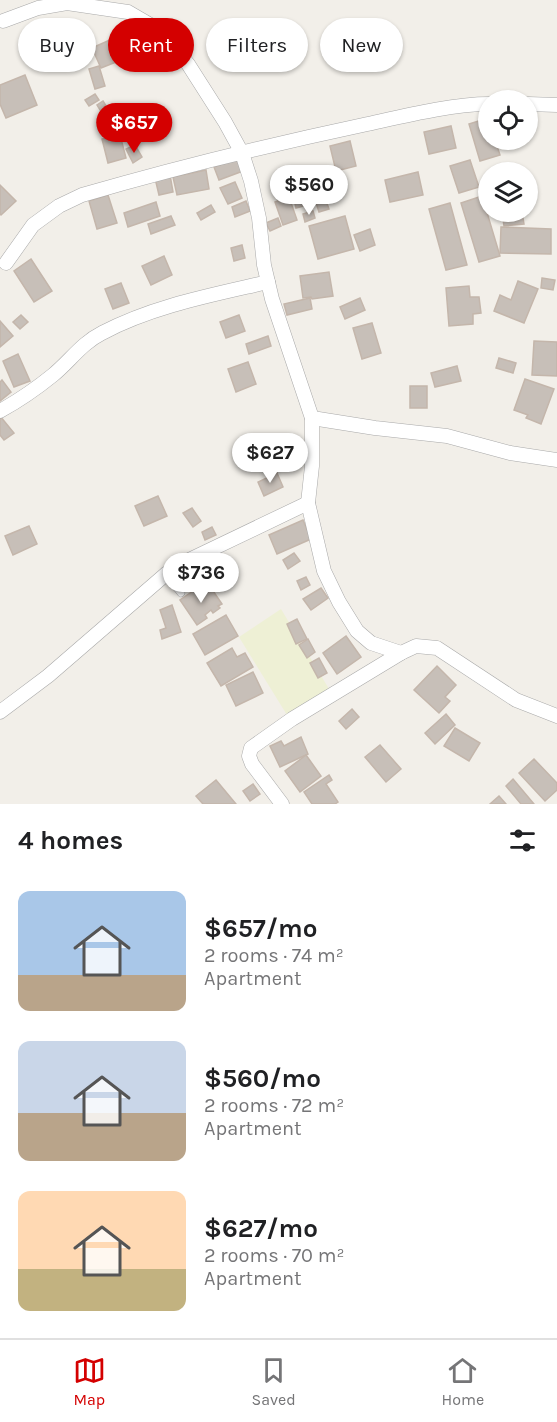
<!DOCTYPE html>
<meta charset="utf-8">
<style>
:root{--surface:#fff;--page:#f6f6f6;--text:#202124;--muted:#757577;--line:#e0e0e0;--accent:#d40000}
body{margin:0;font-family:Karla,sans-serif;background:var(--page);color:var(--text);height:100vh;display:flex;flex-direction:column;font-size:22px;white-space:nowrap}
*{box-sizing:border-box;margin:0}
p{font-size:20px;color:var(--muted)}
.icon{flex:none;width:33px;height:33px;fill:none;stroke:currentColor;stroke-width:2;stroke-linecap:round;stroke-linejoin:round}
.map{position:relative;height:804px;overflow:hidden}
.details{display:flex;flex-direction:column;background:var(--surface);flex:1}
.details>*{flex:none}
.banner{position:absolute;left:18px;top:18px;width:522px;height:54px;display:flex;gap:12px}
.tools{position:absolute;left:478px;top:90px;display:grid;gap:12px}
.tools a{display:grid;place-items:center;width:60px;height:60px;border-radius:50%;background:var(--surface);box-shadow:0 2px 4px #0004;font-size:30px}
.price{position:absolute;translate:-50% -51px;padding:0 14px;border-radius:21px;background:#fff;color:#222;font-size:20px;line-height:39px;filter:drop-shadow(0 2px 3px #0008)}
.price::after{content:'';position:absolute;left:50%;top:36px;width:18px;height:14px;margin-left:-9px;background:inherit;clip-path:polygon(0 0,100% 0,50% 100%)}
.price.on{background:var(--accent);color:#fff}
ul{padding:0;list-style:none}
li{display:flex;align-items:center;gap:18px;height:150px;padding:0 18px}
li span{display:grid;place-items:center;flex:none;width:168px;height:120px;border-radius:12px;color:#555}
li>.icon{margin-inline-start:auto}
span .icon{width:72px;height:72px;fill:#fffc;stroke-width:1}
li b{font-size:26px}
h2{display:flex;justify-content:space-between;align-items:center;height:72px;padding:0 18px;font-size:26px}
.pill{padding:0 21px;border-radius:27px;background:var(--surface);box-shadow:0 2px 4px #0004;font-size:21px;line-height:54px}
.pill.on{background:var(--accent);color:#fff}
.tab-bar{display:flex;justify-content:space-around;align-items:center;height:84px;border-top:2px solid var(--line);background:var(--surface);font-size:16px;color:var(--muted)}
.tab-bar a{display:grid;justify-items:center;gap:3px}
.tab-bar .on{color:var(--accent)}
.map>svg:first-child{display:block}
.farmland{fill:#eef0d5}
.building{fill:#c7bfb8;stroke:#c4b6ab;stroke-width:1.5}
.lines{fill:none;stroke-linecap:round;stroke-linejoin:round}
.lane-casing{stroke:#a9a9a9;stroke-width:8}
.street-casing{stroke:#a9a9a9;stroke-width:15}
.lane{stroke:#fff;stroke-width:7}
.street{stroke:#fff;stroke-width:14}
</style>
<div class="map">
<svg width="557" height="804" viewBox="0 0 557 804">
<rect width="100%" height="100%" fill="#f2efe9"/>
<polygon class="farmland" points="281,609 329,689 287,715 239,637"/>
<g class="building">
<polygon points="158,34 167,49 150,59 142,43"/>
<polygon points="112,39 121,60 101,68 92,48"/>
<polygon points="99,66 105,86 95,89 89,69"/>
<polygon points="25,75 37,105 6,118 0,104 0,85"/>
<polygon points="95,94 99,100 89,106 85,100"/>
<polygon points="103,101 111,114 105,118 97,105"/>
<polygon points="488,118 489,140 495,140 500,155 480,161 469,124"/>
<polygon points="451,126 456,148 429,154 424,132"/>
<polygon points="120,135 126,158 108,163 102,139"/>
<polygon points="350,141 356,166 336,171 330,146"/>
<polygon points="135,145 142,157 133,163 126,149"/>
<polygon points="238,158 243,171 219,180 214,167"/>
<polygon points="470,160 479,187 459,193 450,166"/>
<polygon points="206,170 209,189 177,195 173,177"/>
<polygon points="418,172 423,195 390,202 385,180"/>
<polygon points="170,175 173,192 159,195 155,178"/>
<polygon points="235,182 242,198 228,204 220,188"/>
<polygon points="0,185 16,201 1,215 0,214"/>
<polygon points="321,187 329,209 319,212 312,190"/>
<polygon points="308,191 311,204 296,208 293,195"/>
<polygon points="108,195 117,223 97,229 89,201"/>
<polygon points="482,196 500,256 479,262 461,203"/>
<polygon points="289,197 297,220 283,225 275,202"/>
<polygon points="246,201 250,211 235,217 232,207"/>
<polygon points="156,202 160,216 128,227 124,213"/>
<polygon points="450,203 467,265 446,270 429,209"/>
<polygon points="211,205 215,212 201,220 197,213"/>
<polygon points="313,211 315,218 305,222 303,214"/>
<polygon points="522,212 524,224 504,226 502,213"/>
<polygon points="171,216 175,225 151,234 148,224"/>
<polygon points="345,216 354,249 318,259 309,226"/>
<polygon points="278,218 281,226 270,231 266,223"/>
<polygon points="501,227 551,229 551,254 500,253"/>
<polygon points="370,229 375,245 360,251 354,235"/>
<polygon points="242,245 245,258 234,261 231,248"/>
<polygon points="164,256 172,275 151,285 142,266"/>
<polygon points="31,259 52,291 34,302 14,271"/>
<polygon points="329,272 333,296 312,299 311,297 303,298 300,276"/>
<polygon points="542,278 555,280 553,290 541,288"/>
<polygon points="518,281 538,289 524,323 494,311 500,295 511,300"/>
<polygon points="121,283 129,303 113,309 105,289"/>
<polygon points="469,286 470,297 479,297 481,313 473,314 473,324 449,326 446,288"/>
<polygon points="310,298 312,309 287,315 284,304"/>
<polygon points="360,298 365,310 345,319 340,307"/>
<polygon points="21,315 28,322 20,329 13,322"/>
<polygon points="239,315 245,331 226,338 220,322"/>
<polygon points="0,321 13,336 0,347"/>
<polygon points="372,323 381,353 362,359 353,328"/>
<polygon points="268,336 271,346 249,354 246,344"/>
<polygon points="534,341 557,342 557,376 532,375"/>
<polygon points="18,354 30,381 14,387 3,361"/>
<polygon points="499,358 516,363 513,373 496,368"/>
<polygon points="248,362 256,384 236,392 228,369"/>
<polygon points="457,366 461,381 435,387 431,373"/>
<polygon points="525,379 554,389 541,424 526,418 528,415 514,410"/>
<polygon points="2,380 11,392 0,401 0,382"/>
<rect x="410" y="386" width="17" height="22"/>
<polygon points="0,416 14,433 4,440 0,435"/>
<polygon points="277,473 283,487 264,496 258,482"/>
<polygon points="158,496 167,516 144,526 135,506"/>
<polygon points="192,508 201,521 193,527 183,513"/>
<polygon points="303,520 311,539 277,554 269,535"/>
<polygon points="29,526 37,544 13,555 5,536"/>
<polygon points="212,527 216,535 205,540 202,532"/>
<polygon points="294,553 300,561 288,569 283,560"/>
<polygon points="306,577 310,585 301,590 297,581"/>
<polygon points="209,585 222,604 218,606 220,608 213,613 211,610 205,615 207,618 197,625 180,600 196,589 200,595 202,594 199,591"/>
<polygon points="321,588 328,598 311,610 303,599"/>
<polygon points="172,605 181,632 162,639 160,630 166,628 160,610"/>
<polygon points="226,615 238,636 205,655 193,634"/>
<polygon points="297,619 307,639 296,644 287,624"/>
<polygon points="346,636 361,657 337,674 323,653"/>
<polygon points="308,639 315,652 307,658 299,645"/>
<polygon points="232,648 237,657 245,653 253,667 221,686 207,663"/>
<polygon points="319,658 327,673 318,678 310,663"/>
<polygon points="437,666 456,685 445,697 450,701 439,713 414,690"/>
<polygon points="253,672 263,693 236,706 226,685"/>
<polygon points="352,709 359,717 346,729 339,721"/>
<polygon points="446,714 455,725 435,744 425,733"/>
<polygon points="455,728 480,743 469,761 444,746"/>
<polygon points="301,737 308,754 280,767 270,746 281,741 284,746"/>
<polygon points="380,745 401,769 386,782 365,757"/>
<polygon points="306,755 321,776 300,792 285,771"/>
<polygon points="534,759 557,783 557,790 545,801 519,773"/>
<polygon points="329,775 332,780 326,784 338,802 335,804 312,804 304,792"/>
<polygon points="513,779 534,804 521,804 506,786"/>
<polygon points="216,780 236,804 203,804 196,796"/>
<polygon points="253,784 260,794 250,801 243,791"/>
<polygon points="499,796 506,804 490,804"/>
</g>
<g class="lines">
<defs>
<polyline id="lane" points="166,574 181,593"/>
<g id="street">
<polyline points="3,21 38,8 67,3 128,12 159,30 188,64 225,122 242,153 251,181 259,218 264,265 272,299 312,418 312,466 308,503 324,571 339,602 357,631 371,643 401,653"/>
<polyline points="528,104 557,105"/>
<path d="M6,263L33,225L59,206L82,195C175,168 269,145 363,125C400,117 451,104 489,104"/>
<path d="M0,411C18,401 37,388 53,375C70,361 82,343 102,333C153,306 212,295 268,282"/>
<polyline points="312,418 375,428 447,436 510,453 557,460"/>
<polyline points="0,712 48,676 166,574 189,560 308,503"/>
<polyline points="282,804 252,764 249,756 251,748 292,719 401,653 416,646 437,648 516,700 557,716"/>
</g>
</defs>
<use href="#lane" class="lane-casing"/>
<use href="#street" class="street-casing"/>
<use href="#lane" class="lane"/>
<use href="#street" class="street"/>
</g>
</svg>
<div class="tools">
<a><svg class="icon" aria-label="locate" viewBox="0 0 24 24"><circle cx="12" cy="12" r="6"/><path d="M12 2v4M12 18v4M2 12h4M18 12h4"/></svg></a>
<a><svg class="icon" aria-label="layers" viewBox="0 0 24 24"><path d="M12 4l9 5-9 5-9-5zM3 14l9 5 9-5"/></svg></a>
</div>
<b class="price on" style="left:134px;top:154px">$657</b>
<b class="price" style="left:309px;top:216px">$560</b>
<b class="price" style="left:270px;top:484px">$627</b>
<b class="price" style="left:201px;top:604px">$736</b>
<div class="banner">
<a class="pill">Buy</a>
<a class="pill on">Rent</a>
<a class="pill">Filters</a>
<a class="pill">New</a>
</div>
</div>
<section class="details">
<h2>4 homes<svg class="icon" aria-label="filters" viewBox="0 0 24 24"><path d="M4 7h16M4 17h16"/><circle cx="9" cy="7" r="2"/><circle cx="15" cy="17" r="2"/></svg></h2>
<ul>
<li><span style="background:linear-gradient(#a9c7e8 70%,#b9a48a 0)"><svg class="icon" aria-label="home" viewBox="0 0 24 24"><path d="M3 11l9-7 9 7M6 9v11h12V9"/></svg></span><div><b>$657/mo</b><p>2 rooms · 74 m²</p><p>Apartment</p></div></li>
<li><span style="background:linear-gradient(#c9d6e8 60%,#b9a48a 0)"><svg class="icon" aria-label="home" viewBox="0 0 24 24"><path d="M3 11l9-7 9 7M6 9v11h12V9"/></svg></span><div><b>$560/mo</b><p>2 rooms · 72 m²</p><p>Apartment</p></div></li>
<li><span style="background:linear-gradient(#ffd9b3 65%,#c2b280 0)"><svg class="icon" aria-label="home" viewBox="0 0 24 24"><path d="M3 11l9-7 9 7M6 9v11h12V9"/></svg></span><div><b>$627/mo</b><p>2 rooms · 70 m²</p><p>Apartment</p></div></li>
</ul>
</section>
<nav class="tab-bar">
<a class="on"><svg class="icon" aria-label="map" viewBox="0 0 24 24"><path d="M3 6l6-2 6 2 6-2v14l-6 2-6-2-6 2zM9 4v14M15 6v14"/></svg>Map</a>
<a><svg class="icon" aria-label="saved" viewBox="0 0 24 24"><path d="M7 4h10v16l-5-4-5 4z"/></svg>Saved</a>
<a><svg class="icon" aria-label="home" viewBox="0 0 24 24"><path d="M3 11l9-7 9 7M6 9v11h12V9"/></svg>Home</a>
</nav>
